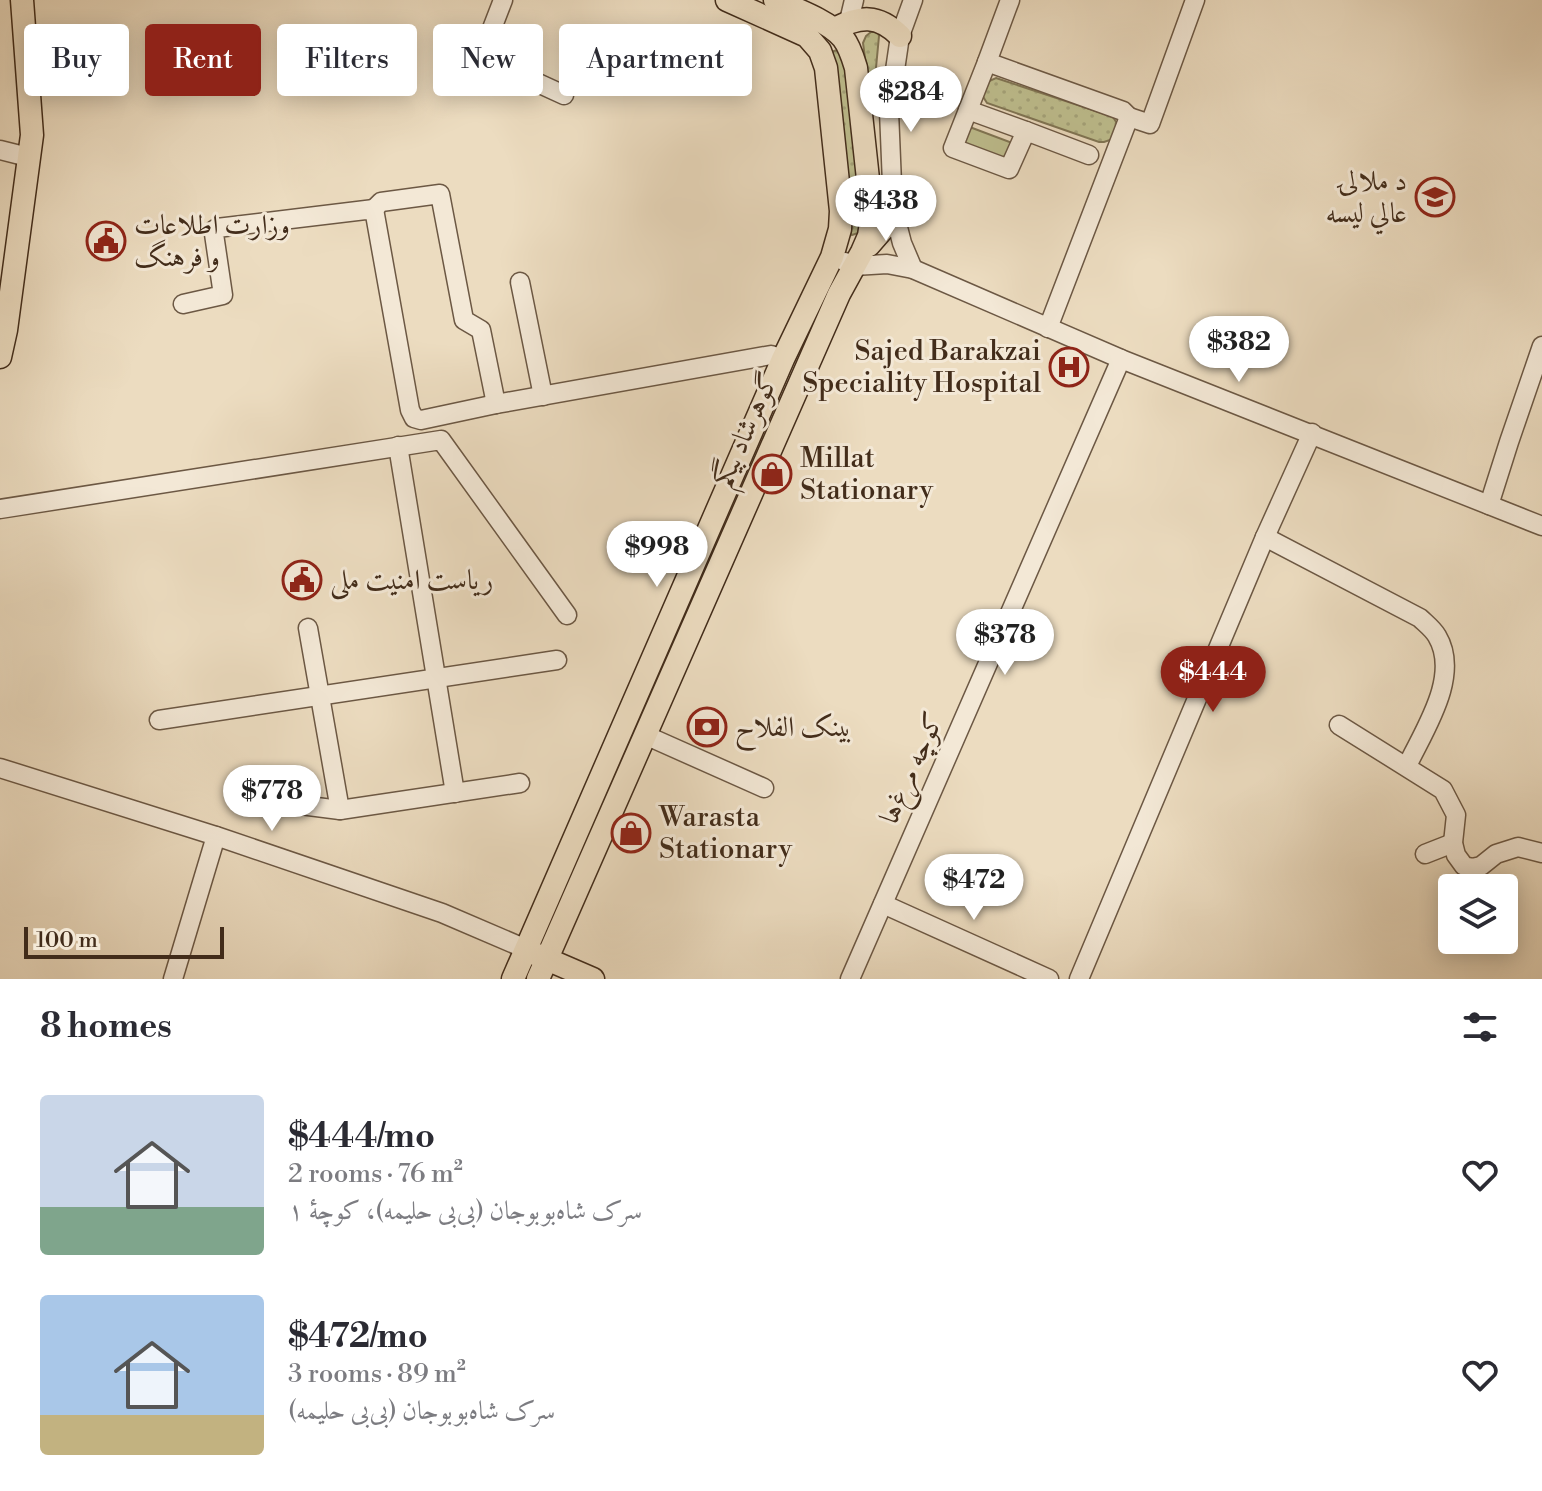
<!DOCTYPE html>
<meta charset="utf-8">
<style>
:root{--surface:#fff;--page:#f2f2f3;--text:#2b2b33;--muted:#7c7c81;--accent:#8f2418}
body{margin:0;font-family:"Libre Bodoni",Amiri,serif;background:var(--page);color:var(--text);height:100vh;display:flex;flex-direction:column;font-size:30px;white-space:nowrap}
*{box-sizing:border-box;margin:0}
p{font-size:26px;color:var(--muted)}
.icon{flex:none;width:44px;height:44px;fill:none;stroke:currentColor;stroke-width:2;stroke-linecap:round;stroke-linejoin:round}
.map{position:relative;height:979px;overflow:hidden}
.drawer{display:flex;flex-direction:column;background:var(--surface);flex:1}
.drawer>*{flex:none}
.hud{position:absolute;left:24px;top:24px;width:800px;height:72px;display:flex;gap:16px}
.buttons{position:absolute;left:1438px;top:874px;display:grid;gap:16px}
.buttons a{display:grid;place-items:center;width:80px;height:80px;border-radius:8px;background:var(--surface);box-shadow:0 4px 20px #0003;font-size:40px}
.scale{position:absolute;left:24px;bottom:20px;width:200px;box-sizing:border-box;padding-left:8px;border:4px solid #422c1a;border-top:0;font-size:22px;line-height:28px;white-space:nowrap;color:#422c1a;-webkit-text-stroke:6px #f3e8d6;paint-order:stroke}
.price{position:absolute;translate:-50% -68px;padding:0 18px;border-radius:28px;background:#fff;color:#222;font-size:26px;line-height:52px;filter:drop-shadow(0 2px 4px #0008)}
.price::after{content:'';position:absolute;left:50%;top:48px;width:24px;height:18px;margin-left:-12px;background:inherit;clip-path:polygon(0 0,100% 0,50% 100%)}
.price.active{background:var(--accent);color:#fff}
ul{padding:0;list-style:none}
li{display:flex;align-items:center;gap:24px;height:200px;padding:0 40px}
li span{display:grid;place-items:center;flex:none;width:224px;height:160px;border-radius:8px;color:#555}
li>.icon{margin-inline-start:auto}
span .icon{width:96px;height:96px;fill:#fffc;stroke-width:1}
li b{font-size:34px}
h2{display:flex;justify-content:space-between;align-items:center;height:96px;padding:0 40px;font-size:34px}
.tag{padding:0 28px;border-radius:8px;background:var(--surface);box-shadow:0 4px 20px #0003;font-size:28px;line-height:72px}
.tag.active{background:var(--accent);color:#fff}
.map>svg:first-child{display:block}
.grass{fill:url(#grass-dots);stroke:#807554;stroke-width:2}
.park{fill:#bebe8e;stroke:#807554;stroke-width:2}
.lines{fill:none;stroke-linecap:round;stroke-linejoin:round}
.minor-casing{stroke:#6c5844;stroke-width:21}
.major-casing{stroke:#422c1a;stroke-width:25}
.minor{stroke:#f3e8d6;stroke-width:18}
.major{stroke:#ecdcc0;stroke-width:22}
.labels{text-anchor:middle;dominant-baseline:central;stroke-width:6;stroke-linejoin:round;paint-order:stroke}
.poi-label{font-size:28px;fill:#422c1a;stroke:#f3e8d6;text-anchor:start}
.street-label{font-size:28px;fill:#422c1a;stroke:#f3e8d6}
</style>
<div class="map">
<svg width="1542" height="979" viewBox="0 0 1542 979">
<defs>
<pattern id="grass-dots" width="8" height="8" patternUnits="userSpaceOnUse" patternTransform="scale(2)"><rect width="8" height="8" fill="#bebe8e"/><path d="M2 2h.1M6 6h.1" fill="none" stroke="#a4a37a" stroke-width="1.8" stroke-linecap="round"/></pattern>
</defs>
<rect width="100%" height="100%" fill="#ecdcc0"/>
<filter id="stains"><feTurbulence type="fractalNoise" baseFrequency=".0025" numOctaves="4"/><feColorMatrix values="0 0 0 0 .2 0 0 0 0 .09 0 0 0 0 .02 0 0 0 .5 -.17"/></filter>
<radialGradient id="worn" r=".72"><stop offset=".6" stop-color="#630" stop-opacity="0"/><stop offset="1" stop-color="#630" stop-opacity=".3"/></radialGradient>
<g class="grass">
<polygon points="871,32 878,32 879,36 872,110 863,43 866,36"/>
<polygon points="838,50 841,51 848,68 864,210 858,233 852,235 849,231 832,54 834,51"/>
<polygon points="996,78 1108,115 1113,117 1118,125 1113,139 1104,142 1099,142 987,103 982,95 987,82"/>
</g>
<polygon class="park" points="967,126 1015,144 1006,160 964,143"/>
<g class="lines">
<defs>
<g id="minor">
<polyline points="503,0 481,57 564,95"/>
<polyline points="913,0 900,36 889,111 893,208 902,243 913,269"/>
<polyline points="849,21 854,0"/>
<polyline points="987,62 1010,0"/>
<polyline points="968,110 1026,131"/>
<polyline points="0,150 28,157"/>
<polyline points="1089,155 1026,131 1009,169 953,148 987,62 1123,111 1129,117"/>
<polyline points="374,209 381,202 440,194 464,320 481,330 496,404"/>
<polyline points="845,262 854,266 887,264 913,269 1121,359 1542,526"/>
<polyline points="520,282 543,396"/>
<polyline points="183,304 223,295 214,234 214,230 217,228 374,209 410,410 414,418 421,420 496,404 771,355 783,359"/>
<polyline points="1048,328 1129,117 1150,124 1195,0"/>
<polyline points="398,446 455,793"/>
<polyline points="1489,505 1509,442 1542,346"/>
<polyline points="0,509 441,440 567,615"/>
<path d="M1265,537L1420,618C1425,623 1433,629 1437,636C1461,676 1424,730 1407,766"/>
<polyline points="308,628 340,810"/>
<polyline points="159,720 557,660"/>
<polyline points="1339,725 1443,790 1456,815 1453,843 1456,855 1464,866 1472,868 1481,866 1496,854 1518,847 1542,853"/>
<polyline points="645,735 764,788"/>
<polyline points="0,768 216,836 442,913 526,949"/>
<polyline points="277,802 340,810 520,783"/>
<polyline points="1425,854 1453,843"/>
<polyline points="883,904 1049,979"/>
<polyline points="173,979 216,836"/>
<polyline points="850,979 1121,359"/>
<polyline points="1079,979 1265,537 1312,433"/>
</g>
<g id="major">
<path d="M834,29C860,16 878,14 900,36"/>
<polyline points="869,245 882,230 893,208"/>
<polyline points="0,357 6,330 32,135 22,0"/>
<polyline points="535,954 593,979"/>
<polyline points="513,979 783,359 832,257 840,229 841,211 826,68 820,51 807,36 727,0"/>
<path d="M538,979L839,294L862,252L869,236L872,216L856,68C853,58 850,47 843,38C829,21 795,9 775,0"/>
</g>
</defs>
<use href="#minor" class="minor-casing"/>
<use href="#major" class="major-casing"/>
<use href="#minor" class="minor"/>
<use href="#major" class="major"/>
</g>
<defs>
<symbol id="school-ring" viewBox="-11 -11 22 22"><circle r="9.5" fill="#f3e8d6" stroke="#8f2418" stroke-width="1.5"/><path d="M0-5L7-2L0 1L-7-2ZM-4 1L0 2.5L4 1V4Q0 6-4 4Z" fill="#8f2418"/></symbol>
<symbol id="civic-ring" viewBox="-11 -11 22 22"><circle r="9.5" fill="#f3e8d6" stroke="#8f2418" stroke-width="1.5"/><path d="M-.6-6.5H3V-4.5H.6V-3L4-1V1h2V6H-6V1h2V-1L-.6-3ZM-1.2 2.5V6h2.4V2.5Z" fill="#8f2418"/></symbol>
<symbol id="hospital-ring" viewBox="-11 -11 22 22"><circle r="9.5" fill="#f3e8d6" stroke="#8f2418" stroke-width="1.5"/><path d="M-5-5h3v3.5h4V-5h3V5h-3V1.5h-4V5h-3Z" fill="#8f2418"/></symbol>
<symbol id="shop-ring" viewBox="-11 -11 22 22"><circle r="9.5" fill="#f3e8d6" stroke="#8f2418" stroke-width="1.5"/><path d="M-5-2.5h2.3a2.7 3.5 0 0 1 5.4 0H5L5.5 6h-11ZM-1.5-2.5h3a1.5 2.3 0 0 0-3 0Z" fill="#8f2418"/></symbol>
<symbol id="bank-ring" viewBox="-11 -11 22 22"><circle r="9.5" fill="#f3e8d6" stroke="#8f2418" stroke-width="1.5"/><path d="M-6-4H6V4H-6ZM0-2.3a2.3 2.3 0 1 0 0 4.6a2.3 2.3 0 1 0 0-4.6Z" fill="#8f2418"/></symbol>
</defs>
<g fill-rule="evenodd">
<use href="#school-ring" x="1413" y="175" width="44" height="44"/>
<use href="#civic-ring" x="84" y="219" width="44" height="44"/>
<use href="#hospital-ring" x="1047" y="345" width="44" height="44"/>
<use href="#shop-ring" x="750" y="452" width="44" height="44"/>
<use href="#civic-ring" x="280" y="558" width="44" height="44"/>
<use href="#bank-ring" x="685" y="705" width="44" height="44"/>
<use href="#shop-ring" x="609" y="811" width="44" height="44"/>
</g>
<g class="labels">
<g class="poi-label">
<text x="1407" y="181" text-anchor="end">د ملالۍ<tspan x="1407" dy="32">عالي لیسه</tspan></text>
<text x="134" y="225">وزارت اطلاعات<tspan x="134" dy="32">و فرهنگ</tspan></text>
<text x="1041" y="351" text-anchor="end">Sajed Barakzai<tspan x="1041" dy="32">Speciality Hospital</tspan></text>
<text x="800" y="458">Millat<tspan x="800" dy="32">Stationary</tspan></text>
<text x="330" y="580">ریاست امنیت ملی</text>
<text x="735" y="727">بینک الفلاح</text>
<text x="659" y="817">Warasta<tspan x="659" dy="32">Stationary</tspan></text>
</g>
<g class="street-label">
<text transform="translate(746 430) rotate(-66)">گوهرشاد بیگم</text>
<text transform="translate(912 768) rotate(-66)">کوچه مرغ‌ها</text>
</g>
</g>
<rect width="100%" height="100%" filter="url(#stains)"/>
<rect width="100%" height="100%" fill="url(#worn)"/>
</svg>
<div class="buttons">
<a><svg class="icon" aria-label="layers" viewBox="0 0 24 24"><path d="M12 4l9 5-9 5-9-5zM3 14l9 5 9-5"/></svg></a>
</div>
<div class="scale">100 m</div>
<b class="price" style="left:911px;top:134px">$284</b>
<b class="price" style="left:886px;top:243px">$438</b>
<b class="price" style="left:1239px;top:384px">$382</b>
<b class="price" style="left:657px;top:589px">$998</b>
<b class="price" style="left:1005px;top:677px">$378</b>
<b class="price active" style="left:1213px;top:714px">$444</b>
<b class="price" style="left:272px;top:833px">$778</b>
<b class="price" style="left:974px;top:922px">$472</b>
<div class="hud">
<a class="tag">Buy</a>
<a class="tag active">Rent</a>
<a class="tag">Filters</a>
<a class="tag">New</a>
<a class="tag">Apartment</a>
</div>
</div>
<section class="drawer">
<h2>8 homes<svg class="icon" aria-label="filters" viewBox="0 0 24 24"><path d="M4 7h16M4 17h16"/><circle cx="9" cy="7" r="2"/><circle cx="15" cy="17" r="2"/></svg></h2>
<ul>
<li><span style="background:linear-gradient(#c9d6e8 70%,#7fa58c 0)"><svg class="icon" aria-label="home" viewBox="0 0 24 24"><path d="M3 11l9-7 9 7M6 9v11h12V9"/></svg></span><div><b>$444/mo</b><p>2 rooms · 76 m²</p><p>سرک شاه‌بوبوجان (بی‌بی حلیمه)، کوچۀ ۱</p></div><svg class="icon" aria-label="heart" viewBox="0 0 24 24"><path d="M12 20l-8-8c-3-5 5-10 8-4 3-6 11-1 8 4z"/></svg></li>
<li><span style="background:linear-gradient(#a9c7e8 75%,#c2b280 0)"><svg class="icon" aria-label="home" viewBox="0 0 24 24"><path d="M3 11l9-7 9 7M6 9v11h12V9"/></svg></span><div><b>$472/mo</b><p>3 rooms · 89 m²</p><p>سرک شاه‌بوبوجان (بی‌بی حلیمه)</p></div><svg class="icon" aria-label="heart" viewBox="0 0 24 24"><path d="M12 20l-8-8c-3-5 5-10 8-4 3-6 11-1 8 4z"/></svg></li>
</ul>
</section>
